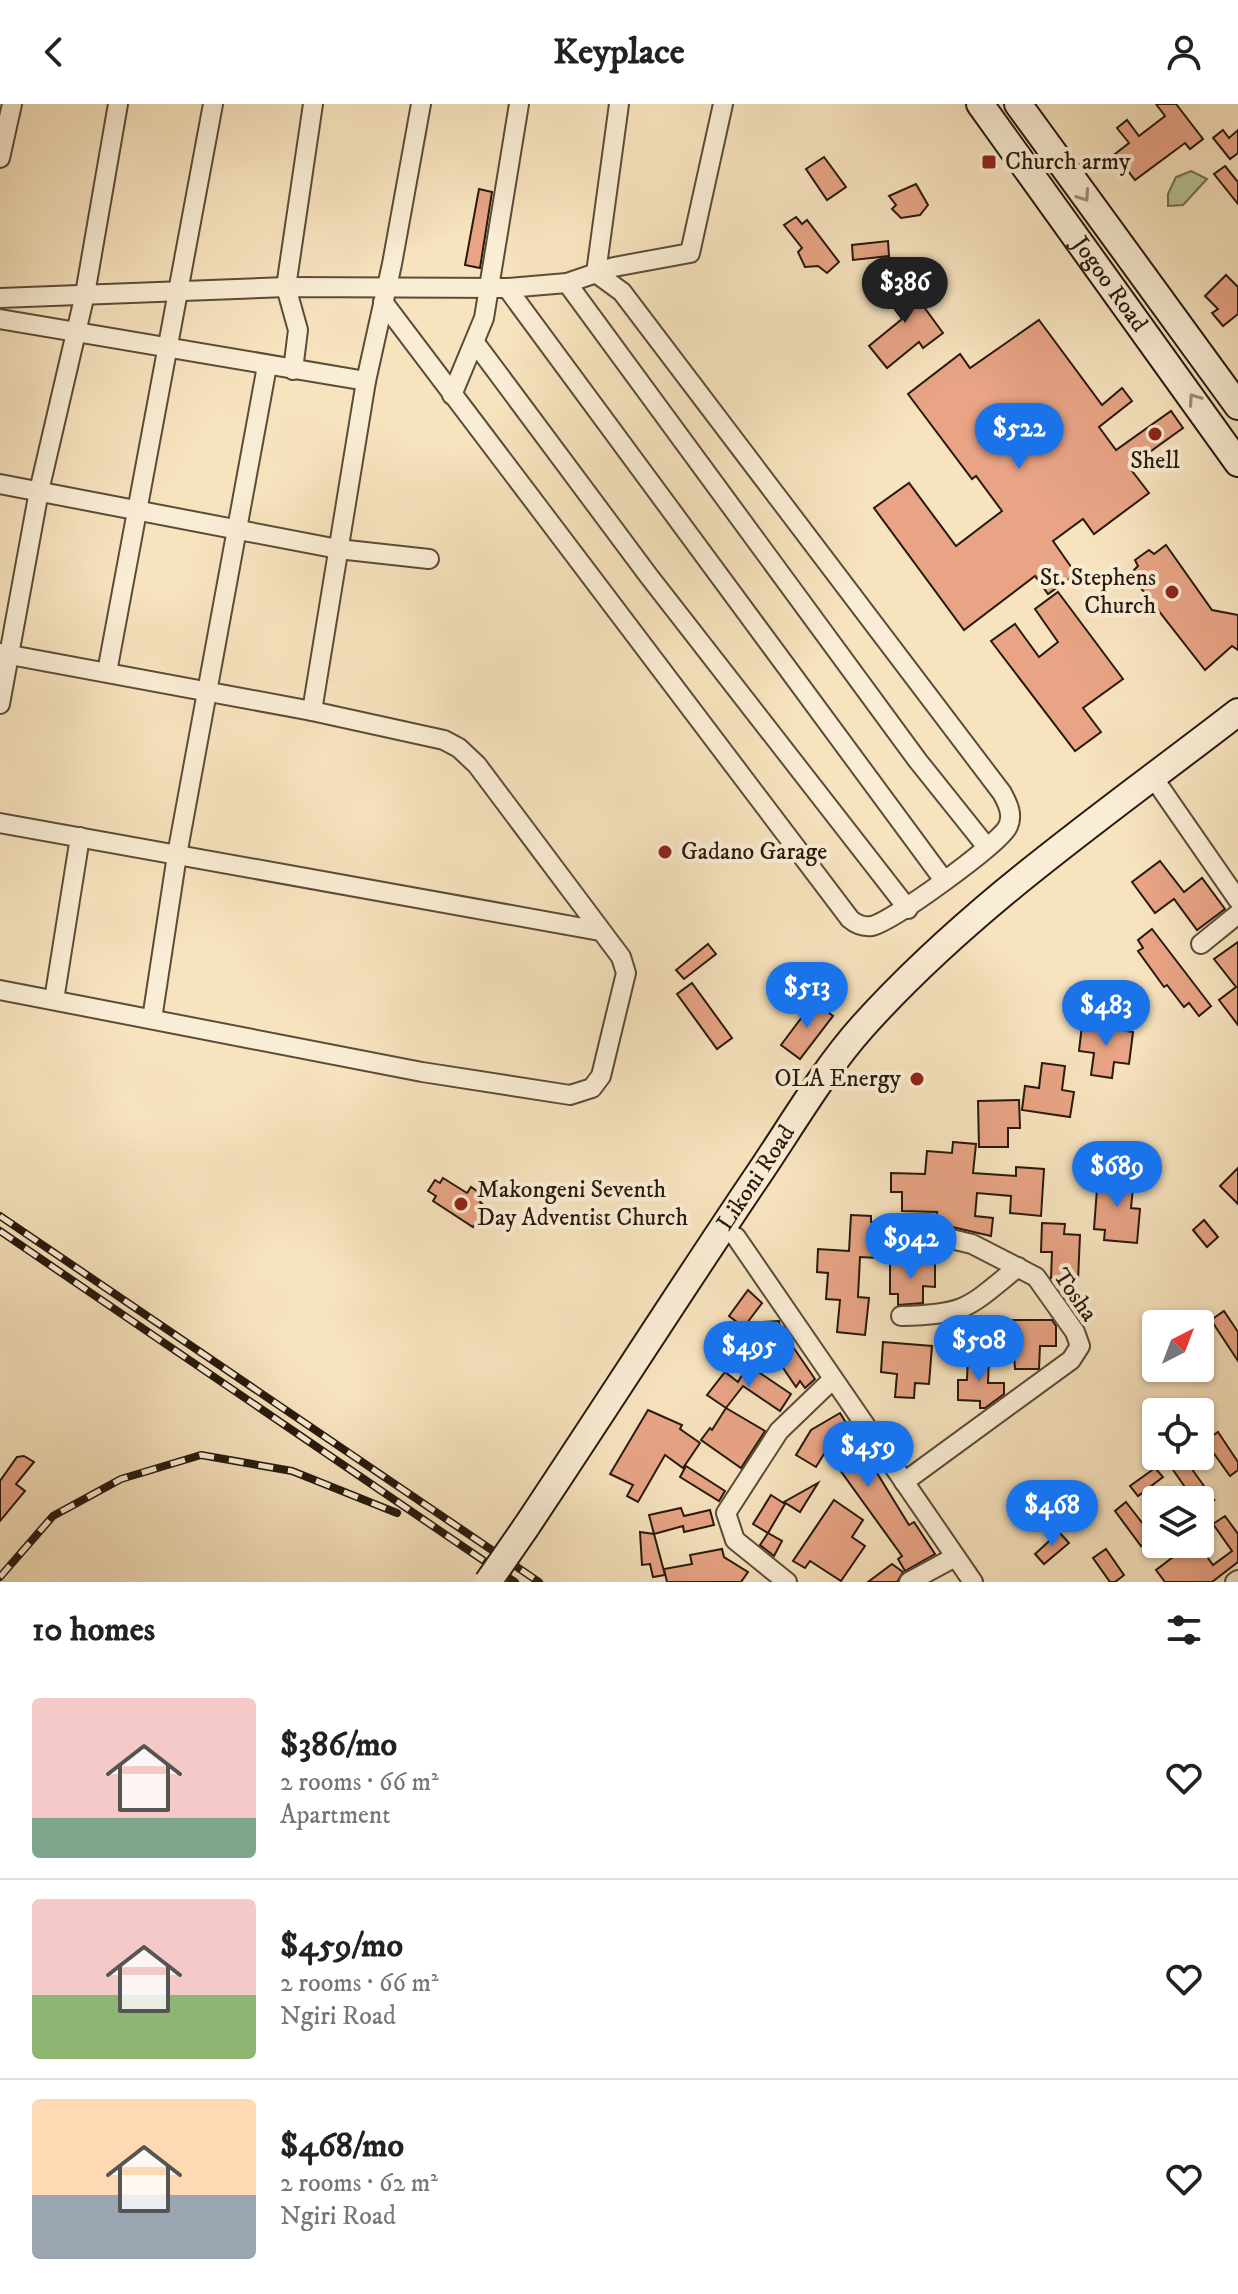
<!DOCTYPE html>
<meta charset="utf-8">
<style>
:root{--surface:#fff;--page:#f2f2f2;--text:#222;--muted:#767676;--line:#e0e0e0;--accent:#1a73e8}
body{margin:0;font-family:"IM FELL DW Pica",serif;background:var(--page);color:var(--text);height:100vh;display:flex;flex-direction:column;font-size:30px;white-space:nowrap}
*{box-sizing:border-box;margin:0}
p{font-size:26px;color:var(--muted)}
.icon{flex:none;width:44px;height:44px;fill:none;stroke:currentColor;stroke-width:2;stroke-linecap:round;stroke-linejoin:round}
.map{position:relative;height:1478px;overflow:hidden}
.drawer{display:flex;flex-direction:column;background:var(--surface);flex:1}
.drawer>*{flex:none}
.needle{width:52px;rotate:42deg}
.fabs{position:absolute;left:1142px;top:1206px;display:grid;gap:16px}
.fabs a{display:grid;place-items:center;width:72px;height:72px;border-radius:8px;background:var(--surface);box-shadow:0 2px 6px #0004;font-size:40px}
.price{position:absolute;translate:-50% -68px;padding:0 18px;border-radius:28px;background:var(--accent);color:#fff;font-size:26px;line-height:52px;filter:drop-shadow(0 2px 4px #0008)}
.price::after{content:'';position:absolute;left:50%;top:48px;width:24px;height:18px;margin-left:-12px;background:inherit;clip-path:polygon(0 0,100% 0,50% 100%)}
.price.current{background:#222;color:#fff}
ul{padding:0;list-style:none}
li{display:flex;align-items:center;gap:24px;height:200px;padding:0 32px}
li+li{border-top:2px solid var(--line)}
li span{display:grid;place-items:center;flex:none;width:224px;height:160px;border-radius:8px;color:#555}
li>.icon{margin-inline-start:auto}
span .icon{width:96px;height:96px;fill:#fffc;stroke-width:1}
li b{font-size:34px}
h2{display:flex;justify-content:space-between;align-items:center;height:96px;padding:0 32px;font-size:34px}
header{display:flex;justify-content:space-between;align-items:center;height:104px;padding:0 32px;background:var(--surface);font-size:36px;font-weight:800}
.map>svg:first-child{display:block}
.forest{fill:url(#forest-firs);stroke:#706f50;stroke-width:2}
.building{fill:#e8a485;stroke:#27190c;stroke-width:2}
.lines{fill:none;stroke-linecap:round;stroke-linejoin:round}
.street-casing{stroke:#5b4c38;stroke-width:22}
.secondary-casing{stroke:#27190c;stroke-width:30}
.street{stroke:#faedd5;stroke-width:18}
.secondary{stroke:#faedd5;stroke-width:26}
.rail-casing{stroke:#27190c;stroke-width:8}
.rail{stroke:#faedd5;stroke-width:5;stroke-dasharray:15;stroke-linecap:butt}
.secondary-bridge-casing{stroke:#27190c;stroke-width:30;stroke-linecap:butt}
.secondary-bridge{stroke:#faedd5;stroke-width:26}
.oneway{stroke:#9b8e7b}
.poi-dot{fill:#8f2418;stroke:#faedd5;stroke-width:3}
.labels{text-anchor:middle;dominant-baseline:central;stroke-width:8;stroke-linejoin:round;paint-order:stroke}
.poi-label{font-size:24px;fill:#27190c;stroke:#faedd5;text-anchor:start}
.street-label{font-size:24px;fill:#27190c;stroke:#faedd5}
</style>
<header><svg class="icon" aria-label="back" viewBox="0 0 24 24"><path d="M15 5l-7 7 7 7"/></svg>Keyplace<svg class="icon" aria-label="person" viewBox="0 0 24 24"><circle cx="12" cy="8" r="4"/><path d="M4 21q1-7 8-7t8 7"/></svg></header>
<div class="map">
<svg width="1238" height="1478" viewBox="0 0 1238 1478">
<defs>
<pattern id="forest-firs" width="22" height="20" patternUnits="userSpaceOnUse" patternTransform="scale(2)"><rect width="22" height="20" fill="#b8c595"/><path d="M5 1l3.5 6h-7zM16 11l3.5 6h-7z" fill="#9ea97f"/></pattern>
</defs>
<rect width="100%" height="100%" fill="#f7e3be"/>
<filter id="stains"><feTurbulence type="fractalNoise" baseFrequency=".0025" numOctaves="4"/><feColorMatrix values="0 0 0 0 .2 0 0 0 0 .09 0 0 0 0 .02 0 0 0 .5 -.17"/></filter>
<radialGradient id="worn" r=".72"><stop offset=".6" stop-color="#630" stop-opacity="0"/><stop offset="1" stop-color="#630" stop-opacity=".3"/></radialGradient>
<polygon class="forest" points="1191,67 1207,75 1183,101 1168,102 1168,90 1176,73"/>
<g class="building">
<polygon points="1156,0 1176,0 1203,35 1190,45 1185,39 1135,76 1115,50 1129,39 1117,24 1127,16 1139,32 1165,12"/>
<polygon points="1223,26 1229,34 1238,26 1238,49 1230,55 1213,34"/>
<polygon points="824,53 846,83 827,96 806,65"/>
<polygon points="1225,62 1238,78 1238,100 1214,70"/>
<polygon points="916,80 928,101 920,111 901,114 892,105 896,101 889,92"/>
<polygon points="479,85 492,88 480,164 465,161"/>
<polygon points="796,113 802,120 807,116 839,158 827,169 818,162 805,163 798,148 802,144 784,121"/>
<polygon points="888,137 889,152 853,156 852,141"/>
<polygon points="1226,171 1238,183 1238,210 1223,222 1212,209 1218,205 1205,192"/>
<polygon points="902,173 943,229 923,244 919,238 887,264 869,242 902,215 882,188"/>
<polygon points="1039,216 1102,301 1122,284 1132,297 1099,323 1116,346 1171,307 1183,324 1129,363 1149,389 1094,430 1083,415 1053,437 1076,470 1048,490 1035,472 964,526 874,404 909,379 956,442 1002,407 976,372 972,375 908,290 960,250 970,264"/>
<polygon points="1166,441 1212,506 1238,511 1238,546 1232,542 1205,566 1130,470 1138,462 1135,456 1149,446 1154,450"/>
<polygon points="1058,488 1123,575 1083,604 1101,628 1075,647 991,537 1015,520 1039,553 1058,538 1035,505"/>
<polygon points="1160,757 1184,788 1202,774 1225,805 1197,826 1174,795 1155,809 1132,778"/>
<polygon points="1152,825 1211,902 1199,912 1189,899 1184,903 1167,881 1164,883 1138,847 1143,844 1138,836"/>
<polygon points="1238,838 1238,921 1219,896 1236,883 1214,855"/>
<polygon points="708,840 716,850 684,875 676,866"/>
<polygon points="692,879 732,934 717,945 677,890"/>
<polygon points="814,897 833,912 800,955 781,941"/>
<polygon points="1082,921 1133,928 1129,960 1114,958 1112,974 1091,971 1094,949 1079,947"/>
<polygon points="1042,959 1065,962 1062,986 1074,988 1070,1013 1022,1006 1025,982 1039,984"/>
<polygon points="1019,996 1020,1024 1008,1024 1008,1043 979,1043 978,997"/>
<polygon points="953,1038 976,1040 973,1069 1016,1072 1016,1063 1044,1065 1041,1112 1010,1109 1011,1092 977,1089 975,1112 993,1114 991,1132 935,1119 937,1108 902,1107 902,1088 891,1088 891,1069 925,1070 927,1047 952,1049"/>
<polygon points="1238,1064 1238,1100 1220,1082"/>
<polygon points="1098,1071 1134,1074 1131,1104 1140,1105 1137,1139 1104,1136 1105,1126 1094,1125"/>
<polygon points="443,1074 467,1089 471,1083 484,1092 480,1098 486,1103 473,1123 433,1097 436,1092 428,1087 435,1076 440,1079"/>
<polygon points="851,1111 871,1112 871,1118 899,1120 898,1155 860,1153 858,1193 869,1194 865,1231 837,1228 840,1196 826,1195 828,1169 817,1168 818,1145 849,1147"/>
<polygon points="1204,1116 1218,1133 1207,1143 1193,1126"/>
<polygon points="1042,1119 1065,1120 1064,1130 1080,1131 1078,1177 1051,1174 1052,1148 1041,1148"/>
<polygon points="890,1159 935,1159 935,1183 923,1182 923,1199 898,1201 898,1190 890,1190"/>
<polygon points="748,1186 762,1199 747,1219 779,1217 780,1224 815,1275 805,1284 800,1277 796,1283 764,1236 750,1237 750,1228 729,1212"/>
<polygon points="1224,1207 1238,1228 1238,1257 1211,1216"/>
<polygon points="1012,1216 1052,1216 1056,1222 1056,1242 1040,1242 1039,1265 1015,1265"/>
<polygon points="883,1238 932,1242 929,1280 915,1279 914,1294 895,1293 897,1270 881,1268"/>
<polygon points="968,1252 989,1252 988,1279 1004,1279 1004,1290 985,1304 980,1304 980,1297 958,1296 958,1276 967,1276"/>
<polygon points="754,1265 791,1290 780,1307 743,1282 726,1304 707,1291 725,1268 738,1278 745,1266 750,1270"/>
<polygon points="726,1304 765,1327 741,1364 701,1336 710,1324 712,1326"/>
<polygon points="648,1306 682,1321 680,1325 700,1339 683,1364 665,1351 638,1398 627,1392 633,1381 610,1370"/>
<polygon points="840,1309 909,1421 914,1418 935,1450 905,1467 898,1455 902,1452 840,1366 851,1360 835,1332 816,1363 796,1351 811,1326"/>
<polygon points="1218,1328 1238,1358 1238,1366 1230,1372 1205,1337"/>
<polygon points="24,1352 34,1358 16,1380 25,1387 0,1417 0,1377 17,1353"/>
<polygon points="1184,1354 1214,1396 1194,1396 1171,1363"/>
<polygon points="686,1362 725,1387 719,1397 680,1373"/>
<polygon points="1155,1364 1163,1373 1138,1392 1130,1382"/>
<polygon points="818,1379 800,1408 784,1398"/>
<polygon points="771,1391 785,1400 768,1429 753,1420"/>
<polygon points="834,1396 863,1416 852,1433 865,1442 841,1477 810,1457 805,1464 793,1457"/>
<polygon points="1126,1398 1143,1420 1156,1411 1156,1431 1141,1442 1115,1407"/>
<polygon points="681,1404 684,1412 710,1406 714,1421 684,1428 683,1422 654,1430 649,1411"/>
<polygon points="1225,1412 1238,1430 1238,1458 1212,1478 1165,1478 1156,1466 1181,1447 1176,1440 1198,1440 1213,1461 1232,1447 1213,1420"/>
<polygon points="640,1428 654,1430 665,1471 653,1473 650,1460 642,1461"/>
<polygon points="1059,1428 1069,1439 1044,1460 1035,1450"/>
<polygon points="768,1429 782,1437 774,1452 760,1441"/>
<polygon points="722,1445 724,1453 748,1468 741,1478 667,1478 664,1465 692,1460 690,1451"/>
<polygon points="1106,1445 1124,1471 1115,1478 1110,1478 1093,1454"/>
<polygon points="892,1460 903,1468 897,1478 868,1478"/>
</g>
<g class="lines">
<defs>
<g id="street">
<polyline points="0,54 12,0"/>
<polyline points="567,179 918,657 986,742"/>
<polyline points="507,184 943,775"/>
<polyline points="0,194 286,183 507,184 567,179 614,163 690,149 723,0"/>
<path d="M383,198L850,815C857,821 863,823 872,822C893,817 996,742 1007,724C1014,712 1008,700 1002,689L622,188L596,169L619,0"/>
<polyline points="0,215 366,277"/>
<polyline points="476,240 648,471 908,805"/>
<polyline points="293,266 298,226 286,183 313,0"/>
<polyline points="452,291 484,214 519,0"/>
<polyline points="0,380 338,445 429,455"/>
<polyline points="0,549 312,607 444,636 459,644 477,661 621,853 626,869 601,972 592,984 570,991 422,968 0,886"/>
<polyline points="107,568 213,0"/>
<polyline points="0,600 39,387 85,190 118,0"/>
<polyline points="312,607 366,277 392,160 421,0"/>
<polyline points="1157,679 1238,796"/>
<polyline points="0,719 600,827"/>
<polyline points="1201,840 1238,810"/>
<polyline points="54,896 80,733"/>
<polyline points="152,915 177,751 267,262"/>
<polyline points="736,1133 973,1478"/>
<path d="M901,1212C968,1210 967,1204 1018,1163"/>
<polyline points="904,1378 1071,1256 1080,1242 1075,1228 1036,1173 972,1140 910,1125"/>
<polyline points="787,1478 735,1436 726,1409 779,1327 832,1276"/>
<polyline points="909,1478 955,1453"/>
<polyline points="1235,1478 1238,1476"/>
</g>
<g id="secondary">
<path id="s1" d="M980,0L1238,359"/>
<polyline points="1018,0 1238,302"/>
<path id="s2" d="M526,1423C602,1309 676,1193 752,1080C788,1028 821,969 863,922C973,800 1109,708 1238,608"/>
</g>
</defs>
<use href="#street" class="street-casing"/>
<use href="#secondary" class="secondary-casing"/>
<use href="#street" class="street"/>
<use href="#secondary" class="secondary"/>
<defs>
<g id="rail">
<polyline points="0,1112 539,1478"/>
<polyline points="0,1127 515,1478"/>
<polyline points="0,1473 53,1412 121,1375 201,1351 292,1367 397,1409"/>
</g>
</defs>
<use href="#rail" class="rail-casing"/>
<use href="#rail" class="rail"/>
<defs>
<polyline id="secondary-bridge" points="488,1478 526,1423"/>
</defs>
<use href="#secondary-bridge" class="secondary-bridge-casing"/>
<use href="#secondary-bridge" class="secondary-bridge"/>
</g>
<defs><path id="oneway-chevron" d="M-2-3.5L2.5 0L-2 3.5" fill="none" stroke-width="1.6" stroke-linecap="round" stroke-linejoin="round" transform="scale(2)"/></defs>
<g class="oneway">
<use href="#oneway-chevron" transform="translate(1084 92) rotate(55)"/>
<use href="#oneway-chevron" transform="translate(1194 295) rotate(-125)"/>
</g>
<g class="poi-dot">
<rect x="981" y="50" width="16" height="16" rx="4"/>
<circle cx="1155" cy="330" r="8"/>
<circle cx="1172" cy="488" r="8"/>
<circle cx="665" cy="748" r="8"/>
<circle cx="917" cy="975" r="8"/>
<circle cx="461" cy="1100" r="8"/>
</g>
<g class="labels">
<g class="poi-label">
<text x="1005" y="58">Church army</text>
<text x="1155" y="357" text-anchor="middle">Shell</text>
<text x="1156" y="474" text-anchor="end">St. Stephens<tspan x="1156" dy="28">Church</tspan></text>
<text x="681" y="748">Gadano Garage</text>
<text x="901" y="975" text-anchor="end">OLA Energy</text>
<text x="477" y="1086">Makongeni Seventh<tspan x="477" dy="28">Day Adventist Church</tspan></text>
</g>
<g class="street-label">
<text stroke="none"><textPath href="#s1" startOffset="222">Jogoo Road</textPath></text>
<text stroke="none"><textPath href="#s2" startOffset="418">Likoni Road</textPath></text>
<text transform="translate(1075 1191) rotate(55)">Tosha</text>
</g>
</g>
<rect width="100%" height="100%" filter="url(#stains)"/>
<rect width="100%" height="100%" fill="url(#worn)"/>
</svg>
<div class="fabs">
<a><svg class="needle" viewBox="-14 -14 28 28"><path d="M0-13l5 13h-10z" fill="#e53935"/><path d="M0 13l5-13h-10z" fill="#767676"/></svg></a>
<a><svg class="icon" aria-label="locate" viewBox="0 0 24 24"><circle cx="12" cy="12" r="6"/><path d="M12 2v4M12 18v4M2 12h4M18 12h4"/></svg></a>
<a><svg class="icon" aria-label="layers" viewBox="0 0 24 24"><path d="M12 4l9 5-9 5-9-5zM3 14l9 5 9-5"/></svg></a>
</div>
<b class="price current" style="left:905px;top:221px">$386</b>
<b class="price" style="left:1019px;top:367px">$522</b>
<b class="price" style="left:807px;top:926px">$513</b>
<b class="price" style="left:1106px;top:944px">$483</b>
<b class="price" style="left:1117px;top:1105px">$689</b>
<b class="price" style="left:911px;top:1177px">$942</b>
<b class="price" style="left:979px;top:1279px">$508</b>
<b class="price" style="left:749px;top:1285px">$495</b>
<b class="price" style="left:868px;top:1385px">$459</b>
<b class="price" style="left:1052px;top:1444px">$468</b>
</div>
<section class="drawer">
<h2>10 homes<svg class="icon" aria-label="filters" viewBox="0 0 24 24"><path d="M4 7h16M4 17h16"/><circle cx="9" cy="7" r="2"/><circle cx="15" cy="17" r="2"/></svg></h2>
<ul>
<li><span style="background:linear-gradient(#f6c9c9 75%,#7fa58c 0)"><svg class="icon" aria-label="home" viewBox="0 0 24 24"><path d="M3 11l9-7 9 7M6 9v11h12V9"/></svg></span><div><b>$386/mo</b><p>2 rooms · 66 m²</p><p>Apartment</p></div><svg class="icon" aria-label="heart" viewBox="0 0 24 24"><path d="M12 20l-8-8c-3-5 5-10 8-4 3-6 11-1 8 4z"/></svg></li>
<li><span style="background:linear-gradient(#f6c9c9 60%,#8fb573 0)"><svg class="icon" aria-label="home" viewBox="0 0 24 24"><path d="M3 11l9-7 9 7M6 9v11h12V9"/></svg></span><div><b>$459/mo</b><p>2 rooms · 66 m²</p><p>Ngiri Road</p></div><svg class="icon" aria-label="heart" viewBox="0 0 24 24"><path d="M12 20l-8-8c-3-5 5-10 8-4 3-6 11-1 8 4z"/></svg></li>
<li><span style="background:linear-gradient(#ffd9b3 60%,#9aa5b1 0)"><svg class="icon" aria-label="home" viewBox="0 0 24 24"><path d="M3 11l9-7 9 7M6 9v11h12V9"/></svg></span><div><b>$468/mo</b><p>2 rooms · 62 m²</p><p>Ngiri Road</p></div><svg class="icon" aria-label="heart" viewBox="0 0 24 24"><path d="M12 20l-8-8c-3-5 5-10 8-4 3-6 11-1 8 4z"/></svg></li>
</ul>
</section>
